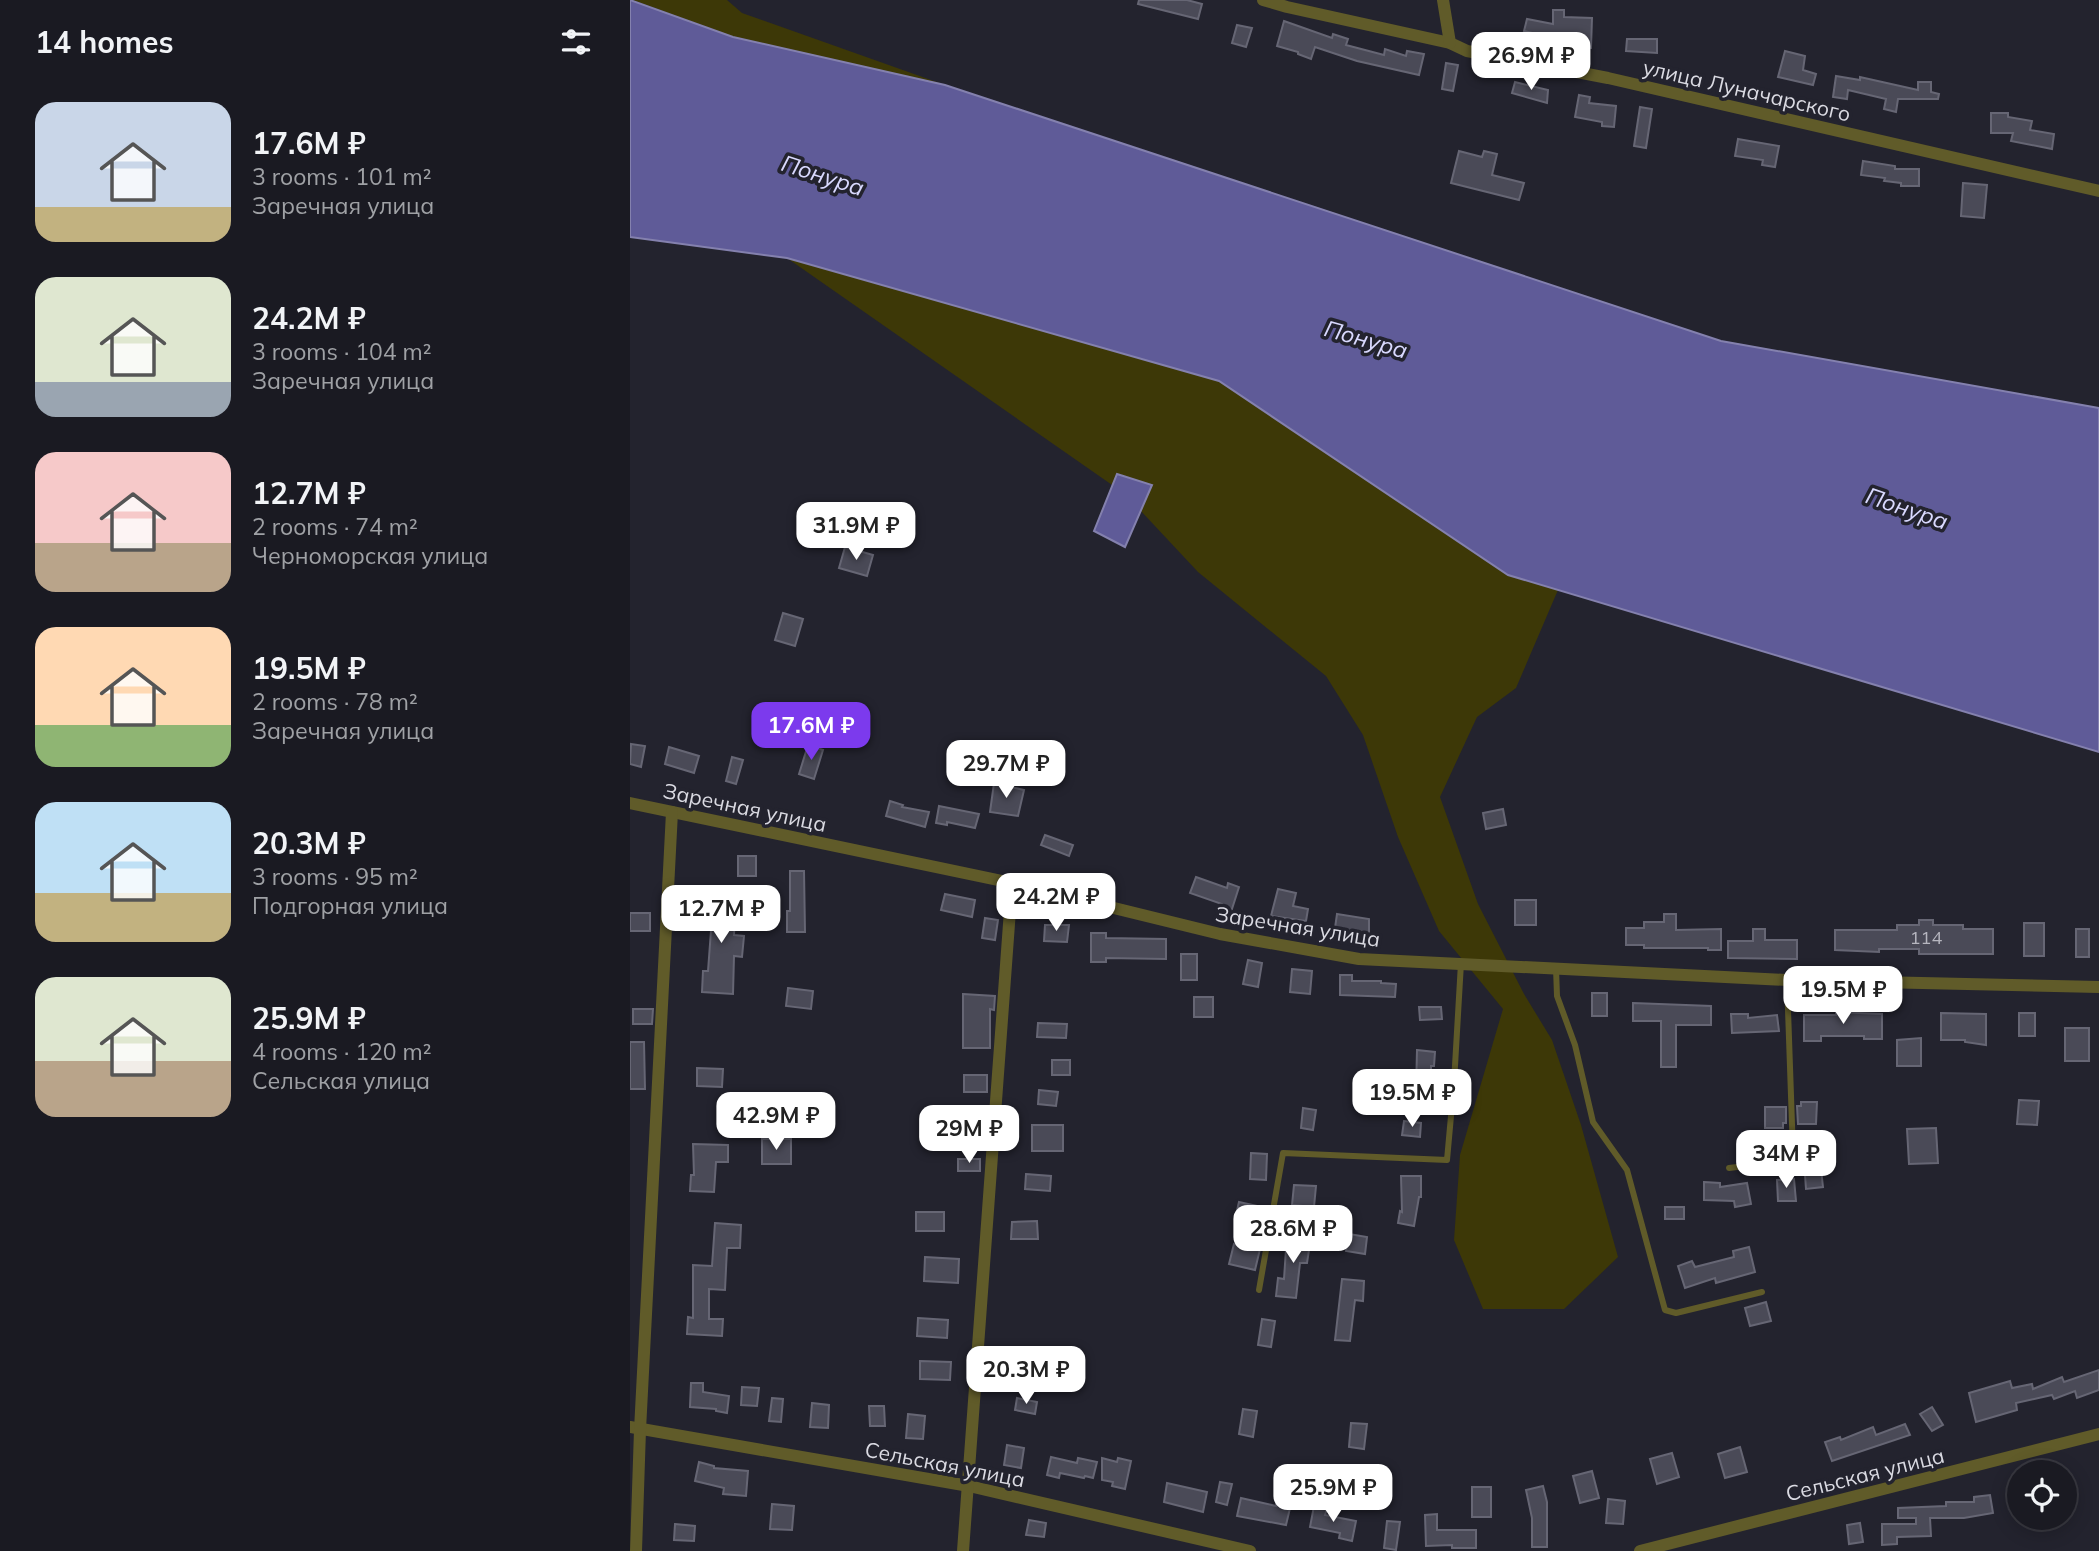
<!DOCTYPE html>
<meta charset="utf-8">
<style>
:root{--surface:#1a1a22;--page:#23232a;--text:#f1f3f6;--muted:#9fa1a5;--line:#383840;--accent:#7c3aed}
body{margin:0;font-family:Mulish,sans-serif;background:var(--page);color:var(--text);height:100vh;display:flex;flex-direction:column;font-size:26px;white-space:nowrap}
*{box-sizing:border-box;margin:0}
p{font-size:23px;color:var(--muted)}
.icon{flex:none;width:38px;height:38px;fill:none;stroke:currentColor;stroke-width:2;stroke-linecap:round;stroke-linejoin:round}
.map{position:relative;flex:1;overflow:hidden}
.side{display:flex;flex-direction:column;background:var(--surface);width:630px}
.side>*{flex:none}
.tools{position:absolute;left:1377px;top:1460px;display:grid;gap:14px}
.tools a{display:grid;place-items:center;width:70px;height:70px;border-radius:50%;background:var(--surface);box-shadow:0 4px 18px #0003,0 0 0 2px var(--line);font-size:35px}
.price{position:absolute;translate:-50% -60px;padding:0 16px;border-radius:14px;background:#fff;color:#222;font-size:23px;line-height:46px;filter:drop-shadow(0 2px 4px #0008)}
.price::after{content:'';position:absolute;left:50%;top:42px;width:21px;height:16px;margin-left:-10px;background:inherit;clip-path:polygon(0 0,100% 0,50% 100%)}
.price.active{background:var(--accent);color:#fff}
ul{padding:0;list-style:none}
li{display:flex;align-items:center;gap:21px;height:175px;padding:0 35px}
li span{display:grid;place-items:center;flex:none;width:196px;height:140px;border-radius:21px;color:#555}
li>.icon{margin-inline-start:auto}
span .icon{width:84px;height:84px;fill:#fffc;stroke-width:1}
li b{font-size:30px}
h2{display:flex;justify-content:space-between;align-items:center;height:84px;padding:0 35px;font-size:30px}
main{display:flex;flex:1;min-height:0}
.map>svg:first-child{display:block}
.green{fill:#3d3807}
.water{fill:#5f5b98;stroke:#8481ae;stroke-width:2}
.building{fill:#4a4a57;stroke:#666674;stroke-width:2}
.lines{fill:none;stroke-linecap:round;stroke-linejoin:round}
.service{stroke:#605b29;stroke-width:6}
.minor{stroke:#605b29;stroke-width:12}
.labels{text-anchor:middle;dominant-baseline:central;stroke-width:7;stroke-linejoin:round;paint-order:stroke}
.number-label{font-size:18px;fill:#b6b6bf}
.street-label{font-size:21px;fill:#dadae2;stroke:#23232e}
.water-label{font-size:23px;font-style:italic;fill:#d9d9fe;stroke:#23232e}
</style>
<main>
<section class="side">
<h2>14 homes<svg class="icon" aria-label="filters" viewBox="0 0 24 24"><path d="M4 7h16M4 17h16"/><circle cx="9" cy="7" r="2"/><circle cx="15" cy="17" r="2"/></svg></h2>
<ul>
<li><span style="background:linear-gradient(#c9d6e8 75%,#c2b280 0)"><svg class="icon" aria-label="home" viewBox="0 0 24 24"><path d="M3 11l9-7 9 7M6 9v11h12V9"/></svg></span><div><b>17.6M ₽</b><p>3 rooms · 101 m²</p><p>Заречная улица</p></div></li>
<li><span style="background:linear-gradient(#dfe7d0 75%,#9aa5b1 0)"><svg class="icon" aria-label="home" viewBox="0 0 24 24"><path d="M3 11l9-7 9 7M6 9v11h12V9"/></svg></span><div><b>24.2M ₽</b><p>3 rooms · 104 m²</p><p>Заречная улица</p></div></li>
<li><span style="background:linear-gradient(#f6c9c9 65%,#b9a48a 0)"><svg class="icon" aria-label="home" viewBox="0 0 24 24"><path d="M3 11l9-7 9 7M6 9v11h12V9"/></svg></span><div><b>12.7M ₽</b><p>2 rooms · 74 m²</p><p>Черноморская улица</p></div></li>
<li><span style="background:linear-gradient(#ffd9b3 70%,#8fb573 0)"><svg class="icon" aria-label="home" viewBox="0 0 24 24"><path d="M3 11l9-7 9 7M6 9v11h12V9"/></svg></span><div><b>19.5M ₽</b><p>2 rooms · 78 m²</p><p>Заречная улица</p></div></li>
<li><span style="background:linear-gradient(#bfe0f5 65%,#c2b280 0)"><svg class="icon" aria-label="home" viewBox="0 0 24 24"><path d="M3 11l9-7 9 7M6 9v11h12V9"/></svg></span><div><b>20.3M ₽</b><p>3 rooms · 95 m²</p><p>Подгорная улица</p></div></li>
<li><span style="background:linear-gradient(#dfe7d0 60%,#b9a48a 0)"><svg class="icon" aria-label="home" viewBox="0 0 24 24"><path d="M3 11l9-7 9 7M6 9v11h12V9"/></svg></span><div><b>25.9M ₽</b><p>4 rooms · 120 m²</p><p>Сельская улица</p></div></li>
</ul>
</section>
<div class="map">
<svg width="1469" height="1551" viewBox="0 0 1469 1551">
<rect width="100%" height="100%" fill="#23232e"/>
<g class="green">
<polygon points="3,0 97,0 112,13 315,85 103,37"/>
<polygon points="157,258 589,381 878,575 928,590 886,688 847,717 810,797 848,904 894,994 922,1040 951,1125 988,1257 934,1309 853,1309 824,1240 830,1155 873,1009 809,931 768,837 733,735 696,676 568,572 495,494"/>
</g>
<g class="water">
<polygon points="0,0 103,37 315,85 1091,341 1469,408 1469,752 878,575 589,381 157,258 0,237"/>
<polygon points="487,474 522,485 495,547 464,531"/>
</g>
<g class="building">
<polygon points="509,0 557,0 572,4 568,19 508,4"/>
<polygon points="923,10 934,10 934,17 962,18 961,48 941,47 941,38 923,38 894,31 897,19 923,24"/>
<polygon points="654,21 702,38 703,34 718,39 716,45 754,55 755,49 776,56 777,51 794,54 789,75 727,61 685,47 681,59 668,54 668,52 647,46"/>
<polygon points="607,25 622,28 616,47 602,43"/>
<polygon points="997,39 1027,39 1027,53 996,51"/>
<polygon points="1155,51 1175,56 1173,70 1186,74 1183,85 1148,77"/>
<polygon points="816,63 828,65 823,91 812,89"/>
<polygon points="1206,76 1230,80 1230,77 1288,90 1288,82 1301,82 1301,92 1309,94 1308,99 1268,99 1266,112 1254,109 1256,99 1218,90 1217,99 1203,97"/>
<polygon points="885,82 918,90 917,103 882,93"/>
<polygon points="949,95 960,97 959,103 986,106 984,127 972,126 972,122 945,117"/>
<polygon points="1010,107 1022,109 1016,148 1004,146"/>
<polygon points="1361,113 1378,113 1378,117 1402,121 1400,130 1424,134 1422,149 1381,141 1383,133 1361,133"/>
<polygon points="1108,139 1149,146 1145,167 1132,165 1133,160 1105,156"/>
<polygon points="829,151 852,157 854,151 867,154 862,175 894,183 889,200 821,183"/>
<polygon points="1233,161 1265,166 1265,169 1289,169 1289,186 1271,186 1271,183 1254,181 1255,178 1231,175"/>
<polygon points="1333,183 1357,185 1354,218 1331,216"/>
<polygon points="215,547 243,555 237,576 209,568"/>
<polygon points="153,613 173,619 165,646 145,640"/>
<polygon points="1,744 15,746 11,767 0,764"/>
<polygon points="178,745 193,750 184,779 169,774"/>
<polygon points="39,747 69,756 64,773 35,764"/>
<polygon points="102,757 113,760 106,784 96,781"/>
<polygon points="364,783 394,790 388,816 360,812"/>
<polygon points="260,801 273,805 272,807 299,812 295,827 256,816"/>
<polygon points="309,806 349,814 345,828 317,822 317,825 306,823"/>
<polygon points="873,809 876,825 856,829 853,813"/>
<polygon points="415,835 443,845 439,856 411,845"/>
<rect x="108" y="856" width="18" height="20"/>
<polygon points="160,871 174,871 175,932 157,932 157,911 160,911"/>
<polygon points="566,877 597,888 598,883 609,887 601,912 590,909 592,904 560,893"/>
<polygon points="648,889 666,893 663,906 678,909 676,921 641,916"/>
<polygon points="315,894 345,900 342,917 311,910"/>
<polygon points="73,895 106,898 104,935 114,936 112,957 104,956 103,994 72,992 73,971 78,971 82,917 72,917"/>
<rect x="885" y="900" width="21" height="25"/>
<rect x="0" y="913" width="20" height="18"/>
<polygon points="707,914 739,919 739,934 705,928"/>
<polygon points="1034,914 1046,914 1046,930 1091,929 1091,950 1078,950 1078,948 1014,948 1014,945 996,945 996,928 1014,928 1014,922 1034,922"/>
<polygon points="355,918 368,920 365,940 352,938"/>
<polygon points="1289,920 1303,920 1303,925 1333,925 1333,929 1363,929 1363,954 1289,954 1289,949 1249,949 1249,952 1205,950 1205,930 1267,930 1267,925 1289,925"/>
<rect x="1394" y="923" width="20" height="33"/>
<polygon points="415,925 439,925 437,942 414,941"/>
<polygon points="1123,929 1135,929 1135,940 1167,940 1167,959 1098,958 1098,941 1123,941"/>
<rect x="1446" y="929" width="13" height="28"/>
<polygon points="461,933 476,933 476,938 536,939 536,959 476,958 476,962 461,962"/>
<rect x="551" y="954" width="16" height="26"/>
<polygon points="618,960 632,963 628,987 613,984"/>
<polygon points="662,969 682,971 680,994 660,992"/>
<polygon points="710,975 722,975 722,981 751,981 751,983 766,984 765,997 710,995"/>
<polygon points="158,988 183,991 181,1009 156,1006"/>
<rect x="962" y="993" width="15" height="23"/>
<polygon points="333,994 365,996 364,1010 360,1009 360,1048 333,1048"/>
<rect x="564" y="997" width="19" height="20"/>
<polygon points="1003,1003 1081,1006 1081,1025 1046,1025 1046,1067 1031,1067 1031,1021 1003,1021"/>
<polygon points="789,1007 811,1007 812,1019 790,1020"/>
<polygon points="3,1009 23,1009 22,1024 3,1024"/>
<polygon points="1206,1012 1252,1014 1252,1039 1234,1039 1234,1036 1191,1036 1191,1041 1174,1041 1174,1015 1206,1015"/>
<polygon points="1311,1013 1356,1014 1356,1045 1335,1042 1335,1040 1311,1040"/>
<rect x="1389" y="1013" width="16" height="23"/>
<polygon points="1101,1014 1118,1014 1118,1018 1147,1015 1149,1031 1102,1033"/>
<polygon points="408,1023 437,1024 436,1038 407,1037"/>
<rect x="1435" y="1028" width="24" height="33"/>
<polygon points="1291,1038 1291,1066 1267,1066 1267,1040"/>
<polygon points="0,1042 14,1042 15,1089 0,1089"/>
<polygon points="787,1050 805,1052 804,1066 801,1066 801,1091 786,1091"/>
<rect x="422" y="1060" width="18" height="15"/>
<polygon points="67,1068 93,1069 92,1087 67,1086"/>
<rect x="334" y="1075" width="23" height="17"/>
<polygon points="409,1090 428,1092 426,1106 408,1104"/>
<polygon points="1389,1100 1409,1101 1407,1125 1387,1124"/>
<polygon points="1171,1102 1187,1102 1186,1124 1168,1124 1167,1106 1171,1106"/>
<polygon points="1135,1107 1156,1107 1156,1123 1153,1123 1153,1128 1135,1128"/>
<polygon points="673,1108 686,1110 683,1130 671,1128"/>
<polygon points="352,1117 353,1130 331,1131 330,1118"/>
<polygon points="774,1121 791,1123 790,1137 772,1135"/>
<rect x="402" y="1125" width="31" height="26"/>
<polygon points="1306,1128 1308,1163 1279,1164 1277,1129"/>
<rect x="132" y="1139" width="29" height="25"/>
<polygon points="63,1144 98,1145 98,1162 86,1162 84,1192 60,1191 61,1175 64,1175"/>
<polygon points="621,1153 637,1154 636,1180 620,1179"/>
<rect x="328" y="1159" width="22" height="12"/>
<polygon points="1190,1160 1193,1187 1176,1189 1174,1161"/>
<polygon points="396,1174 421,1176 420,1191 395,1189"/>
<polygon points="771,1176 791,1176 791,1197 789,1197 784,1226 768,1223 770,1211 772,1212"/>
<polygon points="1164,1179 1166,1201 1148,1201 1147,1180"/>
<polygon points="1074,1182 1090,1183 1090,1187 1117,1183 1121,1204 1105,1207 1104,1201 1074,1200"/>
<polygon points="664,1185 686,1186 684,1207 662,1205"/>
<polygon points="609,1202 632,1207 629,1224 605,1219"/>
<rect x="1035" y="1207" width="19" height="12"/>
<rect x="286" y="1212" width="28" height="19"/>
<polygon points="407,1221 408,1239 381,1239 382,1222"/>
<polygon points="85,1223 111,1225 110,1248 97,1248 95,1290 79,1289 79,1319 93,1319 92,1336 57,1334 58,1317 63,1318 63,1265 82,1266"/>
<polygon points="657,1234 681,1237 677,1263 670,1263 666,1298 646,1296 648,1278 654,1279"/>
<polygon points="719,1234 737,1237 735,1254 716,1251"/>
<polygon points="604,1244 630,1249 625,1270 599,1264"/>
<polygon points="1119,1247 1125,1272 1086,1283 1085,1278 1055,1288 1048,1266 1062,1261 1065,1267 1104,1257 1103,1251"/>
<polygon points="295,1257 329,1259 328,1283 294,1281"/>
<polygon points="712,1279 734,1281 733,1301 725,1300 720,1341 705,1340"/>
<polygon points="1136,1302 1141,1321 1120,1326 1115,1308"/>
<polygon points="288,1318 318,1320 317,1338 287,1336"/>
<polygon points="632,1319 645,1321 641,1347 628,1345"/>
<polygon points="290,1361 321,1362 320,1380 290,1379"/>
<polygon points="1469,1370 1469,1390 1447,1398 1445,1391 1424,1399 1422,1395 1386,1403 1387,1410 1346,1422 1339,1393 1380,1381 1382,1388 1402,1384 1403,1389 1432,1377 1434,1382"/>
<polygon points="61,1383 73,1383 73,1392 99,1396 97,1413 86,1411 86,1409 60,1407"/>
<polygon points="112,1387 129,1388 127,1406 111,1405"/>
<polygon points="142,1398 153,1399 151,1422 139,1421"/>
<polygon points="387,1398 407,1402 405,1414 385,1410"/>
<polygon points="182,1403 199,1405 198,1428 180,1427"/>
<polygon points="239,1406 254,1406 255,1426 240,1426"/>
<polygon points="1302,1407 1313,1425 1302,1431 1290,1414"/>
<polygon points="613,1409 627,1411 623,1437 609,1434"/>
<polygon points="278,1414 295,1416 293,1439 276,1438"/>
<polygon points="721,1423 737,1424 734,1449 719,1447"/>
<polygon points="1275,1424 1280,1435 1202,1461 1195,1442 1210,1437 1211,1440 1243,1427 1246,1435"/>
<polygon points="377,1445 394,1448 391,1468 374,1465"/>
<polygon points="1110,1447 1117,1472 1095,1478 1088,1454"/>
<polygon points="1042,1453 1049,1477 1027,1484 1020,1459"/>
<polygon points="421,1457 447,1463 448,1458 467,1462 463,1478 455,1476 454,1478 430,1473 429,1478 417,1475"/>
<polygon points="472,1458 487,1462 488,1458 501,1461 495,1489 482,1486 483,1482 472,1480"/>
<polygon points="69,1462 84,1466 84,1468 118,1471 116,1496 93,1494 94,1488 65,1481"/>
<polygon points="962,1471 969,1498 950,1503 943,1476"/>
<polygon points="590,1482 602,1484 597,1505 586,1502"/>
<polygon points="537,1483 577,1492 573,1512 534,1502"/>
<polygon points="913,1486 917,1502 917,1547 902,1547 902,1518 896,1490"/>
<rect x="842" y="1487" width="19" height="30"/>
<polygon points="1360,1495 1363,1513 1334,1518 1300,1518 1301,1536 1267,1537 1267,1544 1252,1545 1252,1524 1286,1524 1286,1518 1268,1518 1268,1508 1316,1506 1316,1502 1344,1502 1344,1497"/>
<polygon points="611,1498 646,1506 647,1501 661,1504 656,1525 607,1516"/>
<polygon points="978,1499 995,1501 993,1524 976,1523"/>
<polygon points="142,1504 164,1506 162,1530 140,1529"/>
<polygon points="684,1506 697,1509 695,1515 726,1521 722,1541 709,1538 710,1533 680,1527"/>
<polygon points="807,1514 807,1530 846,1530 846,1548 822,1548 822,1545 796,1546 795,1515"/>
<polygon points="399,1520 416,1523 414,1537 396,1535"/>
<polygon points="757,1521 770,1522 766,1550 754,1548"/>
<polygon points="1230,1523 1233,1542 1219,1544 1217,1525"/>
<polygon points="45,1524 65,1526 64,1541 44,1540"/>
</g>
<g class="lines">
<g class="service">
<polyline points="926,968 927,996 945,1045 963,1122 997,1170 1035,1310 1046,1313 1132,1292"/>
<polyline points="815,1085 824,1083 831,963"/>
<polyline points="1099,1168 1157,1161 1163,1153 1157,981"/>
<polyline points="629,1290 653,1153 817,1160 824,1083"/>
</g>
<g class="minor">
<polyline points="633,0 657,7 820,43 837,51 978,78 1469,191"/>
<polyline points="813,0 820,43"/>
<polyline points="0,803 382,883 590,934 729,959 1157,980 1469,987"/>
<polyline points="0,1427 339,1486 620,1551"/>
<polyline points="6,1551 10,1430 42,812"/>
<polyline points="333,1551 382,883"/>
<polyline points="1010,1551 1469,1434"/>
</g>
</g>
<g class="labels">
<g class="number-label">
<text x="1296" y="937">114</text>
</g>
<g class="street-label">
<text transform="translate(1117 90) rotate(13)">улица Луначарского</text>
<text transform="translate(115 807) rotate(12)">Заречная улица</text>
<text transform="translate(668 926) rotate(9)">Заречная улица</text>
<text transform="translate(315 1464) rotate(11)">Сельская улица</text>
<text transform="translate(1235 1474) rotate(-14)">Сельская улица</text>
</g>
<g class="water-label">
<text transform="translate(193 175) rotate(18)">Понура</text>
<text transform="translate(736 339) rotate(16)">Понура</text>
<text transform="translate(1277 508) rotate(19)">Понура</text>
</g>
</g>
</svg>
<div class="tools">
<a><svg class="icon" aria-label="locate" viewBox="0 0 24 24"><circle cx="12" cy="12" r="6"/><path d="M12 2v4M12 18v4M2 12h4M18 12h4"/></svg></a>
</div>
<b class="price" style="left:901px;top:92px">26.9M ₽</b>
<b class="price" style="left:226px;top:562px">31.9M ₽</b>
<b class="price active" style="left:181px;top:762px">17.6M ₽</b>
<b class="price" style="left:376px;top:800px">29.7M ₽</b>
<b class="price" style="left:426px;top:933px">24.2M ₽</b>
<b class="price" style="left:91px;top:945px">12.7M ₽</b>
<b class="price" style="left:1213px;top:1026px">19.5M ₽</b>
<b class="price" style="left:782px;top:1129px">19.5M ₽</b>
<b class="price" style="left:146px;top:1152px">42.9M ₽</b>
<b class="price" style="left:339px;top:1165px">29M ₽</b>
<b class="price" style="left:1156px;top:1190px">34M ₽</b>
<b class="price" style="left:663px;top:1265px">28.6M ₽</b>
<b class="price" style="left:396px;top:1406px">20.3M ₽</b>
<b class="price" style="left:703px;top:1524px">25.9M ₽</b>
</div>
</main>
